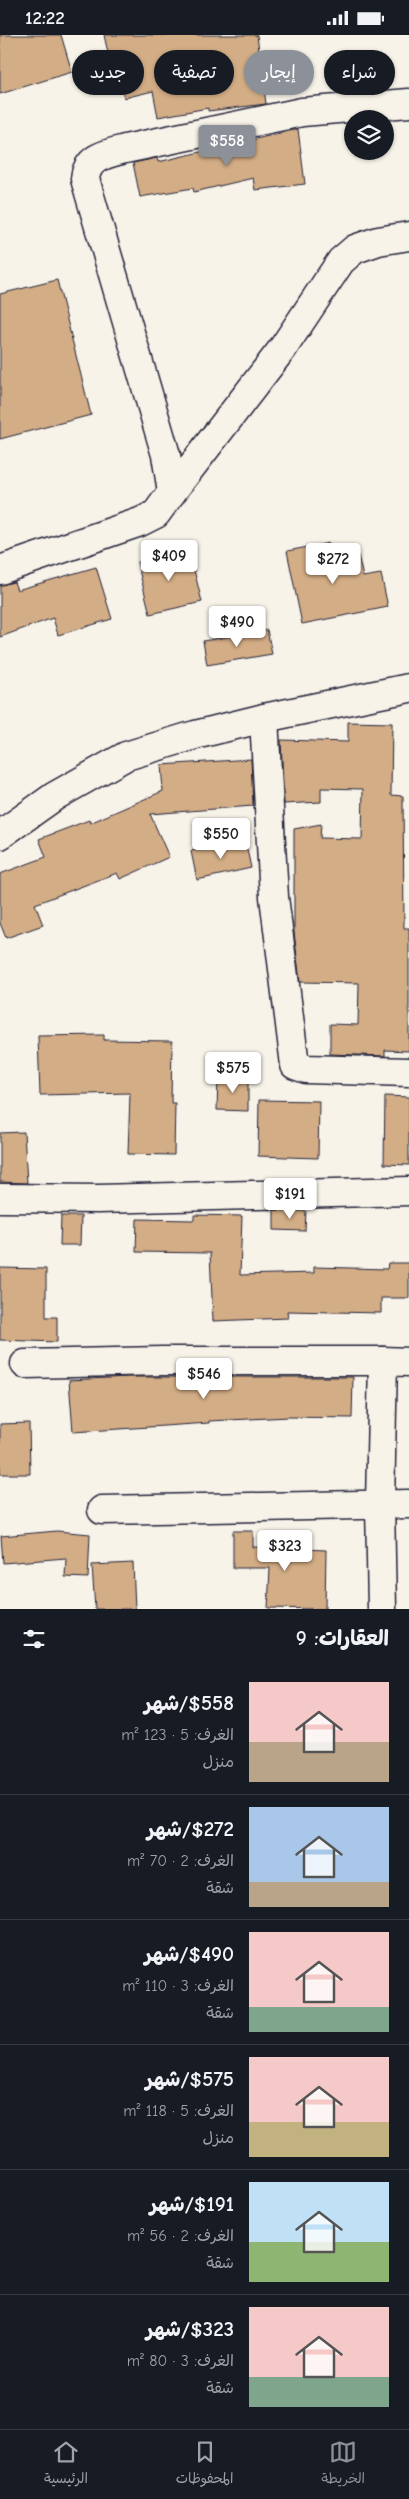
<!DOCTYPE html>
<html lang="ar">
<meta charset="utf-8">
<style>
:root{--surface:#171b24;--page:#242831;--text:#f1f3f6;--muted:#9ea1a6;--line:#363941;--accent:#8c9099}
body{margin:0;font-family:"Comic Neue","Playpen Sans Arabic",sans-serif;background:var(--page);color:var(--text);direction:rtl;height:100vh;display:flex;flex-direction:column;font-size:19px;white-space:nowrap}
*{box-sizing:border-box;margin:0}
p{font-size:16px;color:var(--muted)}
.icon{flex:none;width:28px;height:28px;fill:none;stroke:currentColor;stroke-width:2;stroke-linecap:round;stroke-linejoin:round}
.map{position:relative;height:1574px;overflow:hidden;direction:ltr}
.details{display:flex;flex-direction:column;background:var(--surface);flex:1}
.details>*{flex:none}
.top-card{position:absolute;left:15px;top:15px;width:380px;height:45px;direction:rtl;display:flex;gap:10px}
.controls{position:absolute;left:344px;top:75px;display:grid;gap:10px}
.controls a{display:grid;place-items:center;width:50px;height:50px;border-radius:50%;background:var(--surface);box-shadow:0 1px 4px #0004;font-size:25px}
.price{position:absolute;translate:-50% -42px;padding:0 11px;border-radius:5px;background:#fff;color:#222;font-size:16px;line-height:32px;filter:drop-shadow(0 1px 2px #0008)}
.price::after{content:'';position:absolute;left:50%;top:30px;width:15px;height:11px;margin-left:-8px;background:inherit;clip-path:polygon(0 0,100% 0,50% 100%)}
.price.active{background:var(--accent);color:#fff}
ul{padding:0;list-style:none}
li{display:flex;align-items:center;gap:15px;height:125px;padding:0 20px}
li+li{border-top:1px solid var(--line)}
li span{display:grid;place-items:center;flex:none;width:140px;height:100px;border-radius:0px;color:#555}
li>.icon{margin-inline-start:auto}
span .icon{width:60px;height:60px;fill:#fffc;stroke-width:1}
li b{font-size:21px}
h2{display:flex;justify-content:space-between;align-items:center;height:60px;padding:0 20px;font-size:21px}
.tag{padding:0 18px;border-radius:22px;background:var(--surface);box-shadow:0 1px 4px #0004;font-size:18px;line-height:45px}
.tag.active{background:var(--accent);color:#fff}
.status{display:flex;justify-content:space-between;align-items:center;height:35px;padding:0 25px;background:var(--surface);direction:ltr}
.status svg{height:14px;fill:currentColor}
.menu{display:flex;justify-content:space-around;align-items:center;height:70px;border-top:1px solid var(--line);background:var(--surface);font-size:14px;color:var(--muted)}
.menu a{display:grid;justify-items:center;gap:2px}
.menu .active{color:var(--accent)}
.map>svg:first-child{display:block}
.building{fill:#d3ad85;stroke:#22223b}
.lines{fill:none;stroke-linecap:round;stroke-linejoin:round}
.minor-casing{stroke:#22223b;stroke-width:31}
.minor{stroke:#f7f3e8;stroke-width:28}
</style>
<div class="status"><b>12:22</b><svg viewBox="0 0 49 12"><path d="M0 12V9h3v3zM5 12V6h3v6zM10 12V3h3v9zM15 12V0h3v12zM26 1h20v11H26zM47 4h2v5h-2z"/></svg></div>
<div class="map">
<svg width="409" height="1574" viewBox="0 0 409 1574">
<rect width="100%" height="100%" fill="#f7f3e8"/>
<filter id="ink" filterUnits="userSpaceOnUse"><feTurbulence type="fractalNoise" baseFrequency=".02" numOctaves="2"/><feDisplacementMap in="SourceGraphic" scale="10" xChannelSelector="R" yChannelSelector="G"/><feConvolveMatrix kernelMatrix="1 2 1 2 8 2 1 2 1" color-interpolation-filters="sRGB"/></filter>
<g filter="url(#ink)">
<g class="building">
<polygon points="0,0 61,0 72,37 0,59"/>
<polygon points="104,0 257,0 266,69 208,76 208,73 158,82 153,56 124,63 115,26 110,27"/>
<polygon points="298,94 305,149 255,155 253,143 194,157 193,153 140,162 133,128 157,123 158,127"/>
<polygon points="57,245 91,380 0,404 0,259"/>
<polygon points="329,508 332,525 358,520 363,542 381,539 388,572 302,589 287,516"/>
<polygon points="189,515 202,567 150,579 137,527"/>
<polygon points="96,532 112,584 58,600 53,583 0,602 0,550 14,547 17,555"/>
<polygon points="267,595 272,619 207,630 203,606"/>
<polygon points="348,687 392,688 391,760 403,761 404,893 409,893 409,1016 385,1015 385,1021 330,1019 330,989 358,990 359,948 300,947 294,897 294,794 321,789 320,803 362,804 363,754 321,753 321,767 284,769 281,705 348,707"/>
<polygon points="251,724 253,771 150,779 169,822 120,844 117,838 35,869 43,890 6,903 0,888 0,839 46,822 39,804 89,785 90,788 163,756 161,730"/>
<polygon points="245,805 251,833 197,845 191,816"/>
<polygon points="104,1000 104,1005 172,1006 171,1068 175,1068 174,1120 128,1119 130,1058 40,1060 38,1001"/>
<polygon points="218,1041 248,1042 248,1076 217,1075"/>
<polygon points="385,1061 409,1062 409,1130 384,1129"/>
<polygon points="259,1065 319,1066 318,1123 258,1121"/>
<polygon points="24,1097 27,1148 0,1147 0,1098"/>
<polygon points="274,1175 306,1176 305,1196 274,1195"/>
<polygon points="194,1180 242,1181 240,1240 314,1238 314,1232 387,1234 388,1228 409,1228 409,1263 381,1263 381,1278 287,1276 288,1283 213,1286 210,1218 136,1217 137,1184 194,1185"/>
<polygon points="61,1181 81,1181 80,1210 60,1210"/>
<polygon points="0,1233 46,1234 46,1282 57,1282 57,1307 0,1305"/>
<polygon points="128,1342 353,1342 352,1383 289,1382 209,1386 209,1388 73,1397 69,1345"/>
<polygon points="29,1388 30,1439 0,1439 0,1389"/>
<polygon points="57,1496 90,1499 88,1543 65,1542 66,1523 3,1528 1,1501"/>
<polygon points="233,1496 253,1496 253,1512 326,1515 325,1574 268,1573 270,1533 233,1533"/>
<polygon points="133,1528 135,1574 95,1574 92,1530"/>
</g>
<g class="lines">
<defs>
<g id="minor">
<polyline points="172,457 283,313 341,226 355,214 378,206 409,201"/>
<path d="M0,535L140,487L156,479L172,457L166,420L85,144C87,122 106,119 125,114L302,77L409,68"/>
<polyline points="264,683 274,862 295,1030 306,1034 409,1037"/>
<polyline points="0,800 55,761 126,721 195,700 264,683 409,653"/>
<polyline points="0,1163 98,1164 409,1156"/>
<polyline points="25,1329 162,1326 383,1326"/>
<polyline points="102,1475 409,1469"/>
<polyline points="382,1574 380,1469 383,1326 409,1327"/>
</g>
</defs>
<use href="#minor" class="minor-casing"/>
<use href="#minor" class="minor"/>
</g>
</g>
</svg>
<div class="controls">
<a><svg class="icon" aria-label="layers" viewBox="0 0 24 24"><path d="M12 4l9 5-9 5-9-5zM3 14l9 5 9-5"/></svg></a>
</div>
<b class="price active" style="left:227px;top:132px">$558</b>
<b class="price" style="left:169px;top:547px">$409</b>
<b class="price" style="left:333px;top:550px">$272</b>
<b class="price" style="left:237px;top:613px">$490</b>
<b class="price" style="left:221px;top:825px">$550</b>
<b class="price" style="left:233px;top:1059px">$575</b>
<b class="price" style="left:290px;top:1185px">$191</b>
<b class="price" style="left:204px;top:1365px">$546</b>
<b class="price" style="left:285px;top:1537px">$323</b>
<div class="top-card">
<a class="tag">شراء</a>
<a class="tag active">إيجار</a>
<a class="tag">تصفية</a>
<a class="tag">جديد</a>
</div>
</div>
<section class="details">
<h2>العقارات: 9<svg class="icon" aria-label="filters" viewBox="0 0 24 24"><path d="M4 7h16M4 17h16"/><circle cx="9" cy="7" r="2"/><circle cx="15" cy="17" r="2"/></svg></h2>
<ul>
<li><span style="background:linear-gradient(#f6c9c9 60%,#b9a48a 0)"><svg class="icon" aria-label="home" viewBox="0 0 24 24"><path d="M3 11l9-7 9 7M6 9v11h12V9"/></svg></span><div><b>$558/شهر</b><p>الغرف: 5 · 123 m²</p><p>منزل</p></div></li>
<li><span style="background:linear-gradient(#a9c7e8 75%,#b9a48a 0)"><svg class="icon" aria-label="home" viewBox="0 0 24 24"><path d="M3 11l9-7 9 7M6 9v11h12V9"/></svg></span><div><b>$272/شهر</b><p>الغرف: 2 · 70 m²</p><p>شقة</p></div></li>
<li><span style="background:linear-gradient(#f6c9c9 75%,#7fa58c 0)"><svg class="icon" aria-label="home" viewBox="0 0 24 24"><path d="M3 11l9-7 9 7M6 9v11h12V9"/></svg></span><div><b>$490/شهر</b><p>الغرف: 3 · 110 m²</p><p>شقة</p></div></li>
<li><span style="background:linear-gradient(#f6c9c9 65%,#c2b280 0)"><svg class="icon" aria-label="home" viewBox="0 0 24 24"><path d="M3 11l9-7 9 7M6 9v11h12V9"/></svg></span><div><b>$575/شهر</b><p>الغرف: 5 · 118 m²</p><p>منزل</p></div></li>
<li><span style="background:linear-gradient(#bfe0f5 60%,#8fb573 0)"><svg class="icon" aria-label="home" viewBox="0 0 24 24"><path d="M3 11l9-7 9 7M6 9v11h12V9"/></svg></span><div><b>$191/شهر</b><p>الغرف: 2 · 56 m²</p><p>شقة</p></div></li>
<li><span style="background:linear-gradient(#f6c9c9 70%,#7fa58c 0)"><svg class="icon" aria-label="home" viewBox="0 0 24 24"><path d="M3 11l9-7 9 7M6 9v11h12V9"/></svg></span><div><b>$323/شهر</b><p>الغرف: 3 · 80 m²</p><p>شقة</p></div></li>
</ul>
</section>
<nav class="menu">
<a class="active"><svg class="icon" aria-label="map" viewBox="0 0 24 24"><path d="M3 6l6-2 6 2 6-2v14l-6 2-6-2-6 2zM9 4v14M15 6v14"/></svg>الخريطة</a>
<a><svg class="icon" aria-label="saved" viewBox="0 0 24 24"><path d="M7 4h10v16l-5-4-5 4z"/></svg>المحفوظات</a>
<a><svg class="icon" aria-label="home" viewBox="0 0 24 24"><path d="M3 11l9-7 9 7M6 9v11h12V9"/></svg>الرئيسية</a>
</nav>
